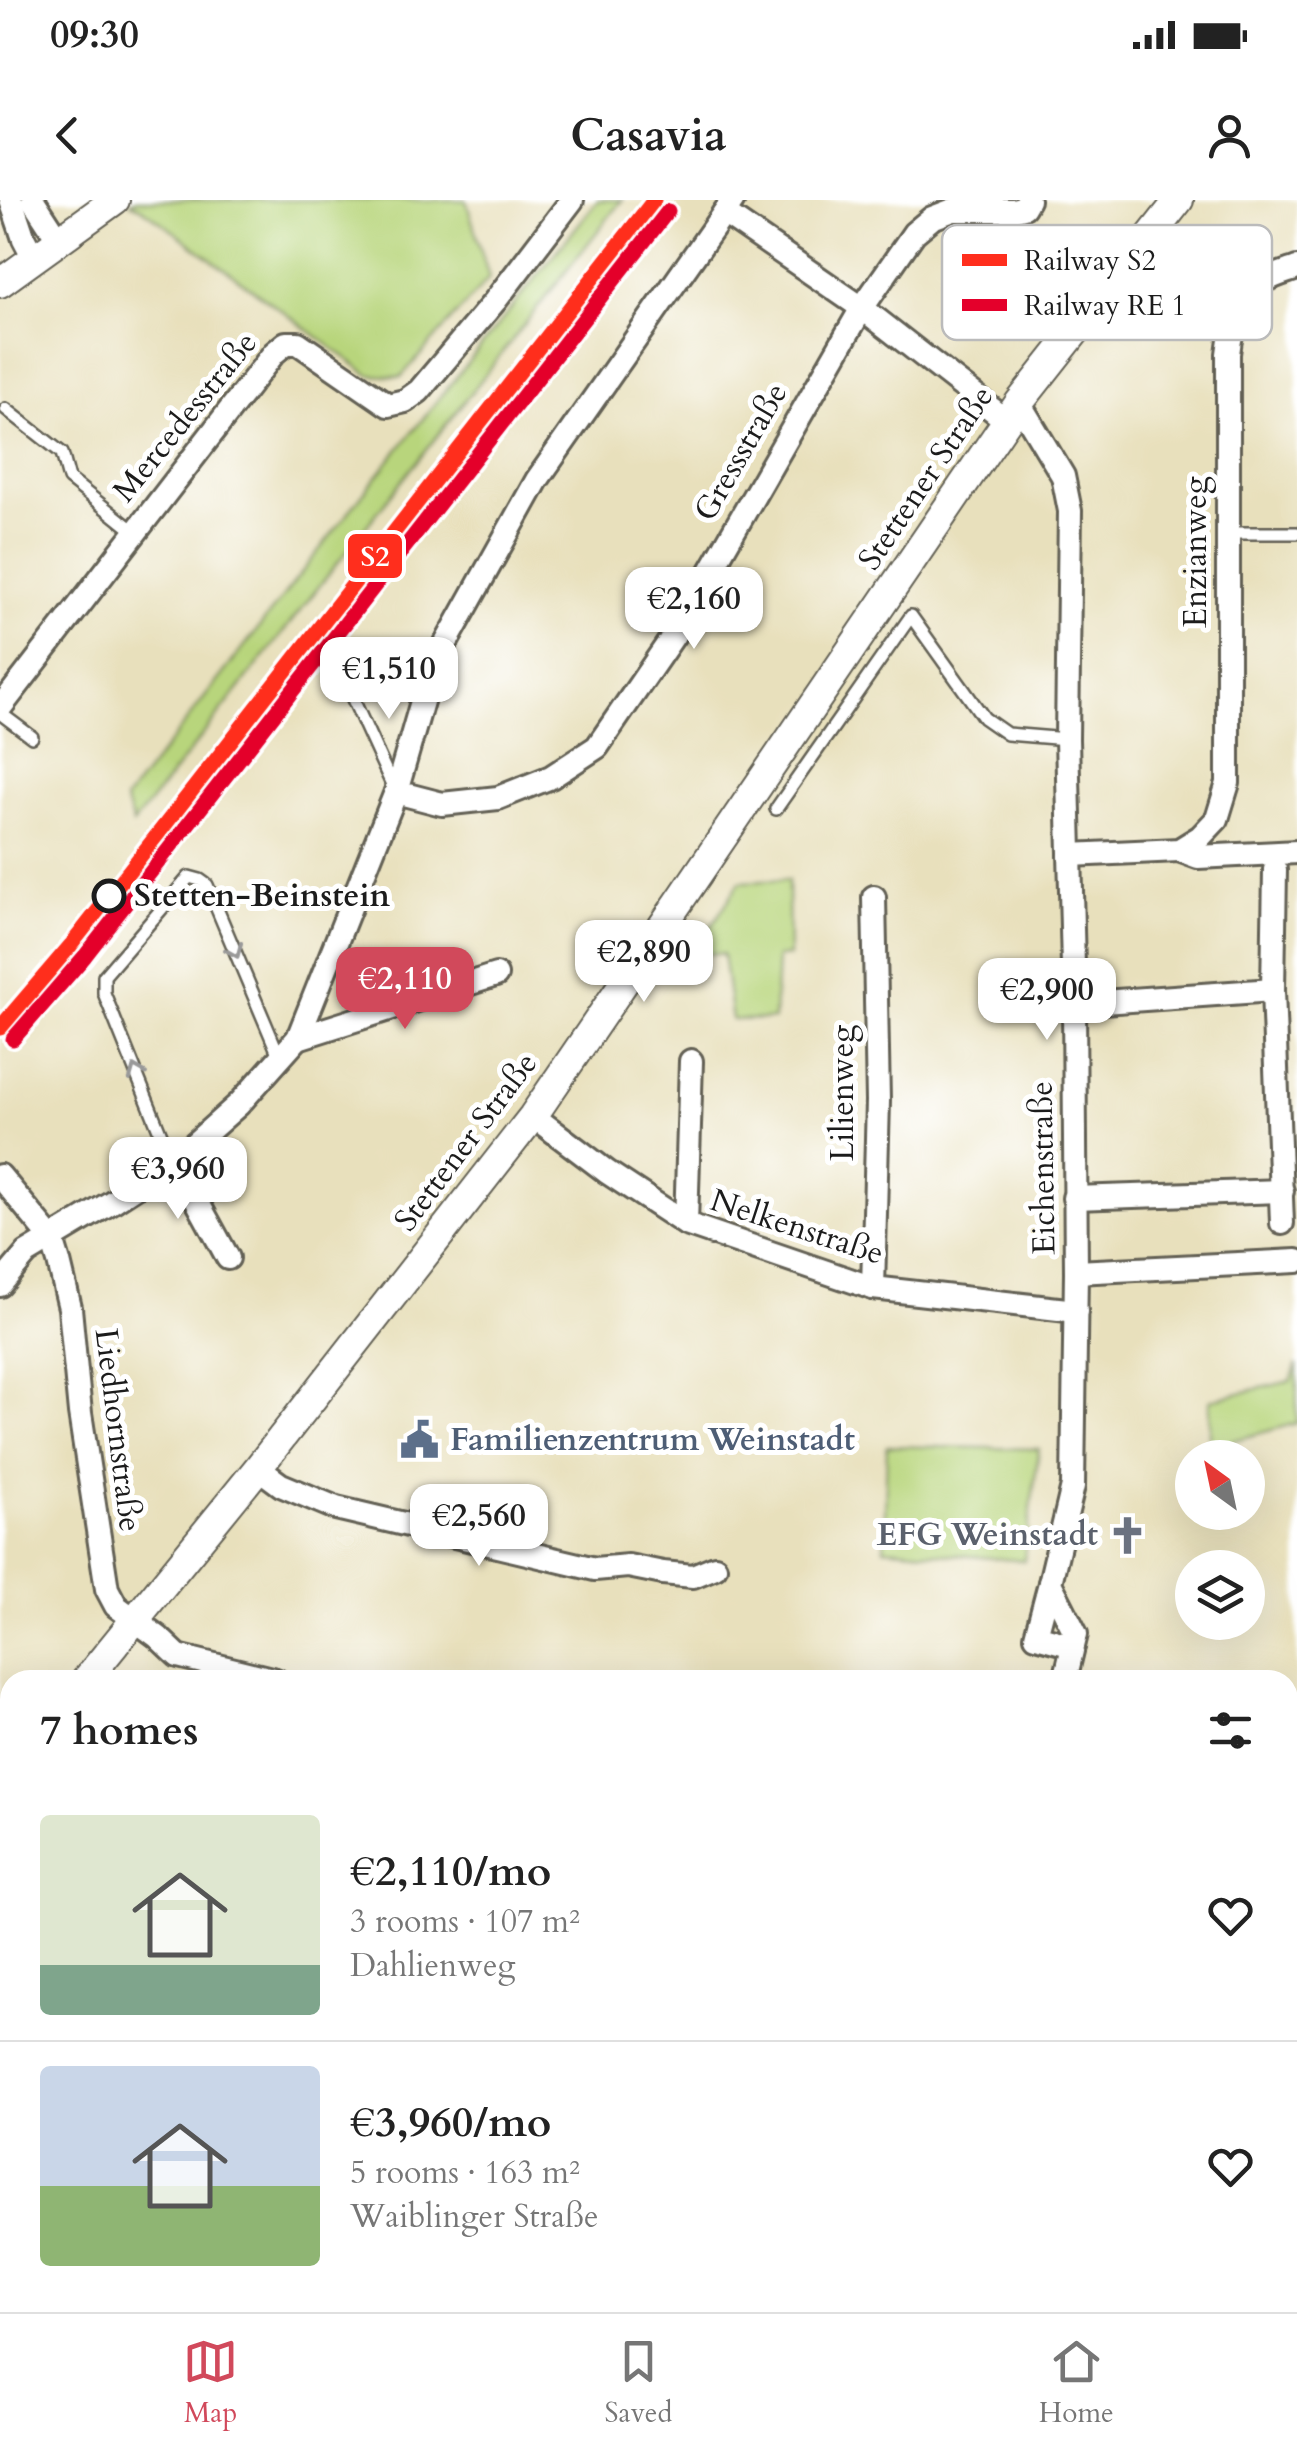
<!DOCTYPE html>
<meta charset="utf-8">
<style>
:root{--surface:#fff;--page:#f6f6f6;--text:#222;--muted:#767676;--line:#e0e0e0;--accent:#d1495b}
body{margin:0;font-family:Cardo,serif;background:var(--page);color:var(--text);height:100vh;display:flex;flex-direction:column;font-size:38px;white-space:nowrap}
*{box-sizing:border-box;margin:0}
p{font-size:32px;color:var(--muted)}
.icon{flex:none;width:55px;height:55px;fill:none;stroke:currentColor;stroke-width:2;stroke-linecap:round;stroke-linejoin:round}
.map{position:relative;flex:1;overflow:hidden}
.drawer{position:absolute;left:0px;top:1470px;width:1298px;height:642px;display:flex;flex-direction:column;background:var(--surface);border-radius:30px 30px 0 0;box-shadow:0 10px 40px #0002}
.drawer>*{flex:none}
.needle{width:65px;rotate:327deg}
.buttons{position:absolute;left:1175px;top:1240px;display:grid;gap:20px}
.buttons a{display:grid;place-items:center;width:90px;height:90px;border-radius:50%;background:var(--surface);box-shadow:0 10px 40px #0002;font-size:50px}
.price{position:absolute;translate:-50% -85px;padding:0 22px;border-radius:20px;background:#fff;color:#222;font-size:32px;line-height:65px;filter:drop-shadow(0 2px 5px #0008)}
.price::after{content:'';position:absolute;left:50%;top:60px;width:30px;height:22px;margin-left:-15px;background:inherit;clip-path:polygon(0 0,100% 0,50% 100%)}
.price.active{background:var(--accent);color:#fff}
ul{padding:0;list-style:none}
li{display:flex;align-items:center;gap:30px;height:250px;padding:0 40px}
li+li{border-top:2px solid var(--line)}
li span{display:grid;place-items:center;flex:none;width:280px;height:200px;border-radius:10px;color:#555}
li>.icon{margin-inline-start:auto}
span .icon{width:120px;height:120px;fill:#fffc;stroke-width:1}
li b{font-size:42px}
h2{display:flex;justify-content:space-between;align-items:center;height:120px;padding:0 40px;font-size:42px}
.status{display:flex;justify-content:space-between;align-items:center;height:70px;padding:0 50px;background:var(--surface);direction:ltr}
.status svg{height:28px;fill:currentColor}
header{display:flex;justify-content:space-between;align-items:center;height:130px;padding:0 40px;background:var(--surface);font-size:45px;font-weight:600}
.tabs{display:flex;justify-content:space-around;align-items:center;height:140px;border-top:2px solid var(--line);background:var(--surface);font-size:28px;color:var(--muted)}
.tabs a{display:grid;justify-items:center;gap:5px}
.tabs .active{color:var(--accent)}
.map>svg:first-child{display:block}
.green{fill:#b8d57c;stroke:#6a784c;stroke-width:2.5}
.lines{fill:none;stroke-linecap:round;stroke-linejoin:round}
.service-casing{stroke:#636154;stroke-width:16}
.minor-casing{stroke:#636154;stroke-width:28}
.tertiary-casing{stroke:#636154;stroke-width:32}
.service{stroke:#fff;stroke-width:11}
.minor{stroke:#fff;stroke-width:22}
.tertiary{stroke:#fff;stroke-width:28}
.rail-1-casing{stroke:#fff;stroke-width:22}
.rail-2-casing{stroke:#fff;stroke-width:22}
.rail-1{stroke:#ff2e1d;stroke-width:15}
.rail-2{stroke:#e4002b;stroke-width:15}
.oneway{stroke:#999}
.stop-dot{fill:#fff;stroke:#1c1c1c;stroke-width:5}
.labels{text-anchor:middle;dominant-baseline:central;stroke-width:10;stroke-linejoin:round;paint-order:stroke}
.street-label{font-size:32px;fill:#1c1c1c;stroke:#fff}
.stop-label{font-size:32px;font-weight:bold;fill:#1c1c1c;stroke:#fff;text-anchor:start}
.service-label{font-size:32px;font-weight:bold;fill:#4e5e75;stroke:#fff;text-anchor:start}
.worship-label{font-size:32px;font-weight:bold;fill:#5b616d;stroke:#fff;text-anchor:end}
.key{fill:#fff;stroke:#bbb;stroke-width:2.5}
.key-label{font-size:28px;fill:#1c1c1c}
.line-badge{stroke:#fff;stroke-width:4}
.badge-label{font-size:28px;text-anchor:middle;font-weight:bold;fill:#fff}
</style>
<div class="status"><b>09:30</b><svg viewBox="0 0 49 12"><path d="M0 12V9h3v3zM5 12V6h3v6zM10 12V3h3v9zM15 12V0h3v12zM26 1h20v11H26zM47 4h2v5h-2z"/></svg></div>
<header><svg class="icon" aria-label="back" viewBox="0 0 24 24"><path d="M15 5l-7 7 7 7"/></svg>Casavia<svg class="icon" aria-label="person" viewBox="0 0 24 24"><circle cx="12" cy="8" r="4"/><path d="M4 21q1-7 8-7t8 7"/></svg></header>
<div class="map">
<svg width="1297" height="2112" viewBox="0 0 1297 2112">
<rect width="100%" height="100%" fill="#fff"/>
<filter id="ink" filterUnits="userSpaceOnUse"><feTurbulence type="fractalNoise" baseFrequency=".01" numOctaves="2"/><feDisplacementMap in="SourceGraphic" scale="20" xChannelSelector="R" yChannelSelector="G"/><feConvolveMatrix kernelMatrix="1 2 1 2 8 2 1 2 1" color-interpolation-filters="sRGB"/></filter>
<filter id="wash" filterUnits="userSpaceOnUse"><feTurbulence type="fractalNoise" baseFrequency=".0048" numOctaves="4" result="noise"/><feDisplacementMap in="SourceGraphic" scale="40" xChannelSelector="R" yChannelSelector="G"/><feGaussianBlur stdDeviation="2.25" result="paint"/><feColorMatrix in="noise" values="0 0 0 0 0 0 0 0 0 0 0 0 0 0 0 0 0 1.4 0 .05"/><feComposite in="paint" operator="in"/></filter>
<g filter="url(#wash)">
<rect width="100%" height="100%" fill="#e8e0bc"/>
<g class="green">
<polygon points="136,0 466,0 489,78 401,177 369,175 142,8 131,3"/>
<polygon points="598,0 622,0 133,624 125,600 362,295"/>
<polygon points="788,680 789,756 777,757 774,819 732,820 723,754 694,753 740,682"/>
<polygon points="1297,1164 1297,1223 1210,1247 1210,1200 1291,1181"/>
<polygon points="887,1246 1039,1249 1024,1361 884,1348"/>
<polygon points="1297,1850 1297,2112 1186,2112 1190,2103 1288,2102 1288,1872"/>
</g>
</g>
<g filter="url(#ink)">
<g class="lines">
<defs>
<g id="service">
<polyline points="6,209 62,253 69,279 135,332"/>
<polyline points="1228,333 1297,333"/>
<polyline points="346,484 394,589"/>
<polyline points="0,513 32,537"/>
<polyline points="776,609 911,416 984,518 1007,534 1067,539"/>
<polyline points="172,962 104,793 104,776 189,677 200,680 207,685 280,858"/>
<polyline points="542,2112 549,2102"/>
</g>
<g id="minor">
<polyline points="11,0 24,39 34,58"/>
<polyline points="33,0 59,40"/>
<polyline points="724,13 862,108 1007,221"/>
<polyline points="1019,203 1063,276 1070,311 1067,539 1074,804 1076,1072 1073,1286 1050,1383 1076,1434 1065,1480"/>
<polyline points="0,508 274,153 286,143 298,143 388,205 405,201 419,191 495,101 572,0"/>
<polyline points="396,592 442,604 498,598 551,577 597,547 674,435 862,108 914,33 932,18 953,10 1013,10 1024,7 1028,0"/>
<polyline points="1179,650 1198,657 1297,652"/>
<path d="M1070,655L1179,650L1200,637L1217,619L1228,583V154C1231,125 1239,99 1265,81C1274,75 1287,72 1297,68"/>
<polyline points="1275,670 1273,790 1282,1023"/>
<polyline points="1074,804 1273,790"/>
<polyline points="298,838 496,775"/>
<polyline points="533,916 607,972 686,1024 873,1088 1076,1111"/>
<polyline points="175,961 228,1058"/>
<polyline points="0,976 52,1039 59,1062 70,1108 80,1213 107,1389 116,1406 158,1437 178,1456 276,1480"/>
<polyline points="1074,998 1282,991"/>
<polyline points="686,1024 691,861"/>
<polyline points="1076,1072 1297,1061"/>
<polyline points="0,1085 27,1053 112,1002 175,961 239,904 298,838 396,592 431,470 537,280 733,0"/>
<polyline points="873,1088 878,901 874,697"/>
<polyline points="258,1268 281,1285 336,1308 595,1369 628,1366 663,1373 693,1376 715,1367"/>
<polyline points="1050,1383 1036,1436 1073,1446"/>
<polyline points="1288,1563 1297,1567"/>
<polyline points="1288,1762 1297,1766"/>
<polyline points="1288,1832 1297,1812"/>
<polyline points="224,2102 226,2112"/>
<polyline points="517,2102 531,2112"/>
<polyline points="1156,2102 1174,2107"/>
<polyline points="288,2112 330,2102"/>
<polyline points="641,2112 648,2102"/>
</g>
<g id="tertiary">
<polyline points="0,83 115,0"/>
<polyline points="86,1480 258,1268 533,916 1019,203 1179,0"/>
<polyline points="0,1609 10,1594"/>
</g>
</defs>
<use href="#service" class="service-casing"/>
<use href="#minor" class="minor-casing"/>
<use href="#tertiary" class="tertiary-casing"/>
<use href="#service" class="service"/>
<use href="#minor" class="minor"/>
<use href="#tertiary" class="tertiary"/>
<defs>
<polyline id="rail-1" points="0,828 71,745 654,0"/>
<polyline id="rail-2" points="13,839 85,756 668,11"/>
</defs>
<use href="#rail-1" class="rail-1-casing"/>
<use href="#rail-2" class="rail-2-casing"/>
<use href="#rail-1" class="rail-1"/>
<use href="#rail-2" class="rail-2"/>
</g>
<defs><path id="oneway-chevron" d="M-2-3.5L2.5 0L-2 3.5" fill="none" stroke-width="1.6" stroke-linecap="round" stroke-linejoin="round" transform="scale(2.5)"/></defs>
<g class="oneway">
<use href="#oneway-chevron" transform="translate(235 751) rotate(67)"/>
<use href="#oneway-chevron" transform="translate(136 872) rotate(-112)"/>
</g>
</g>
<defs>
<symbol id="civic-bare" viewBox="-9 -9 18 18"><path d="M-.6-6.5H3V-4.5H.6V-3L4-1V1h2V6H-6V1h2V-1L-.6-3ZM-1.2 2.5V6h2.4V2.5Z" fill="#5c6f8a" stroke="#fff" stroke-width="2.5" paint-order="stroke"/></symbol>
<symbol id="church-bare" viewBox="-9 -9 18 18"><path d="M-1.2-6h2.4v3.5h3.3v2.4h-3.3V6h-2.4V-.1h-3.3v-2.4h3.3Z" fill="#6b7280" stroke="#fff" stroke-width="2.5" paint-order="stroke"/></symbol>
</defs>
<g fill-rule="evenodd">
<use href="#civic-bare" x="392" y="1212" width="55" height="55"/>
<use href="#church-bare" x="1100" y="1308" width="55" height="55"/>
</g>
<circle class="stop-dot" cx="109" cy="696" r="15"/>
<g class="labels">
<g class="street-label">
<text transform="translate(185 217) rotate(-51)">Mercedesstraße</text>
<text transform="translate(741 252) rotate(-60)">Gressstraße</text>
<text transform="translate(926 278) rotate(-56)">Stettener Straße</text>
<text transform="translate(1196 352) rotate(-90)">Enzianweg</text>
<text transform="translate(843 893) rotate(-90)">Lilienweg</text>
<text transform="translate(466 942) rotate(-53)">Stettener Straße</text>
<text transform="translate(1043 968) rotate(-91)">Eichenstraße</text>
<text transform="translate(797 1027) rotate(18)">Nelkenstraße</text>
<text transform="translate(118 1230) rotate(83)">Liedhornstraße</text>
</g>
<g class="stop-label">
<text x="134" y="696">Stetten-Beinstein</text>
</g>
<g class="service-label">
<text x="450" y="1240">Familienzentrum Weinstadt</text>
</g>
<g class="worship-label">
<text x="1098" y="1335">EFG Weinstadt</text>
</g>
</g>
<rect x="942" y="25" width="330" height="115" rx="15" class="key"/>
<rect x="962" y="54" width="45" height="12" fill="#ff2e1d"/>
<rect x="962" y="99" width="45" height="12" fill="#e4002b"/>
<g class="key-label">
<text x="1024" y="70">Railway S2</text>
<text x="1024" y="115">Railway RE 1</text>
</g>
<rect class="line-badge" x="346" y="332" width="58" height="48" rx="10" fill="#ff2e1d"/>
<g class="badge-label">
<text x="375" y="366">S2</text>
</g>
</svg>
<div class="buttons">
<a><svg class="needle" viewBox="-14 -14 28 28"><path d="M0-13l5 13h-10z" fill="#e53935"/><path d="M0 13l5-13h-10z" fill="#767676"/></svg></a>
<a><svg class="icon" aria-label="layers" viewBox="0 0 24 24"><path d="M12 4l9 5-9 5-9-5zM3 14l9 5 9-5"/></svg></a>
</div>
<b class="price" style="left:694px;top:452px">€2,160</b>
<b class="price" style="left:389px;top:522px">€1,510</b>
<b class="price" style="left:644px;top:805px">€2,890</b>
<b class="price active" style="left:405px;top:832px">€2,110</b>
<b class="price" style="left:1047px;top:843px">€2,900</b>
<b class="price" style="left:178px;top:1022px">€3,960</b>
<b class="price" style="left:479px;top:1369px">€2,560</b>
<section class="drawer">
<h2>7 homes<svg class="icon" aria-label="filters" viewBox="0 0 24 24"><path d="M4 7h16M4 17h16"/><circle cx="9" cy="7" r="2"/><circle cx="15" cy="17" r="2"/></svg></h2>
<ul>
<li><span style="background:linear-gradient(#dfe7d0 75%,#7fa58c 0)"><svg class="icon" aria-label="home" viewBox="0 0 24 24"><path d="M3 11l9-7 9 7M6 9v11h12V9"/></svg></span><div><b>€2,110/mo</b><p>3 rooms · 107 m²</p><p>Dahlienweg</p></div><svg class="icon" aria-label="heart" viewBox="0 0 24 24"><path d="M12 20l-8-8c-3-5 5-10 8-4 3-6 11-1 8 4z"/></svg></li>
<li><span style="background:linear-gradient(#c9d6e8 60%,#8fb573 0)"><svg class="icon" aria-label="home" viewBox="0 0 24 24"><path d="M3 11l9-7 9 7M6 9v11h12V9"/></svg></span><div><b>€3,960/mo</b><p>5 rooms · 163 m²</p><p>Waiblinger Straße</p></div><svg class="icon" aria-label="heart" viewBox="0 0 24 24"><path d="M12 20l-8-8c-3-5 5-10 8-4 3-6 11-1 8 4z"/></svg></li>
</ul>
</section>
</div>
<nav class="tabs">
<a class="active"><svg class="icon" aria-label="map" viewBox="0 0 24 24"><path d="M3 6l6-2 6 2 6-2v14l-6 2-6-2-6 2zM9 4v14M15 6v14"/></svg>Map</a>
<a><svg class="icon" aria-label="saved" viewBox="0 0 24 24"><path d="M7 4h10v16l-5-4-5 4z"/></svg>Saved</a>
<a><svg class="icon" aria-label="home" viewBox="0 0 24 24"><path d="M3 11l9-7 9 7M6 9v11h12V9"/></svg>Home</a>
</nav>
